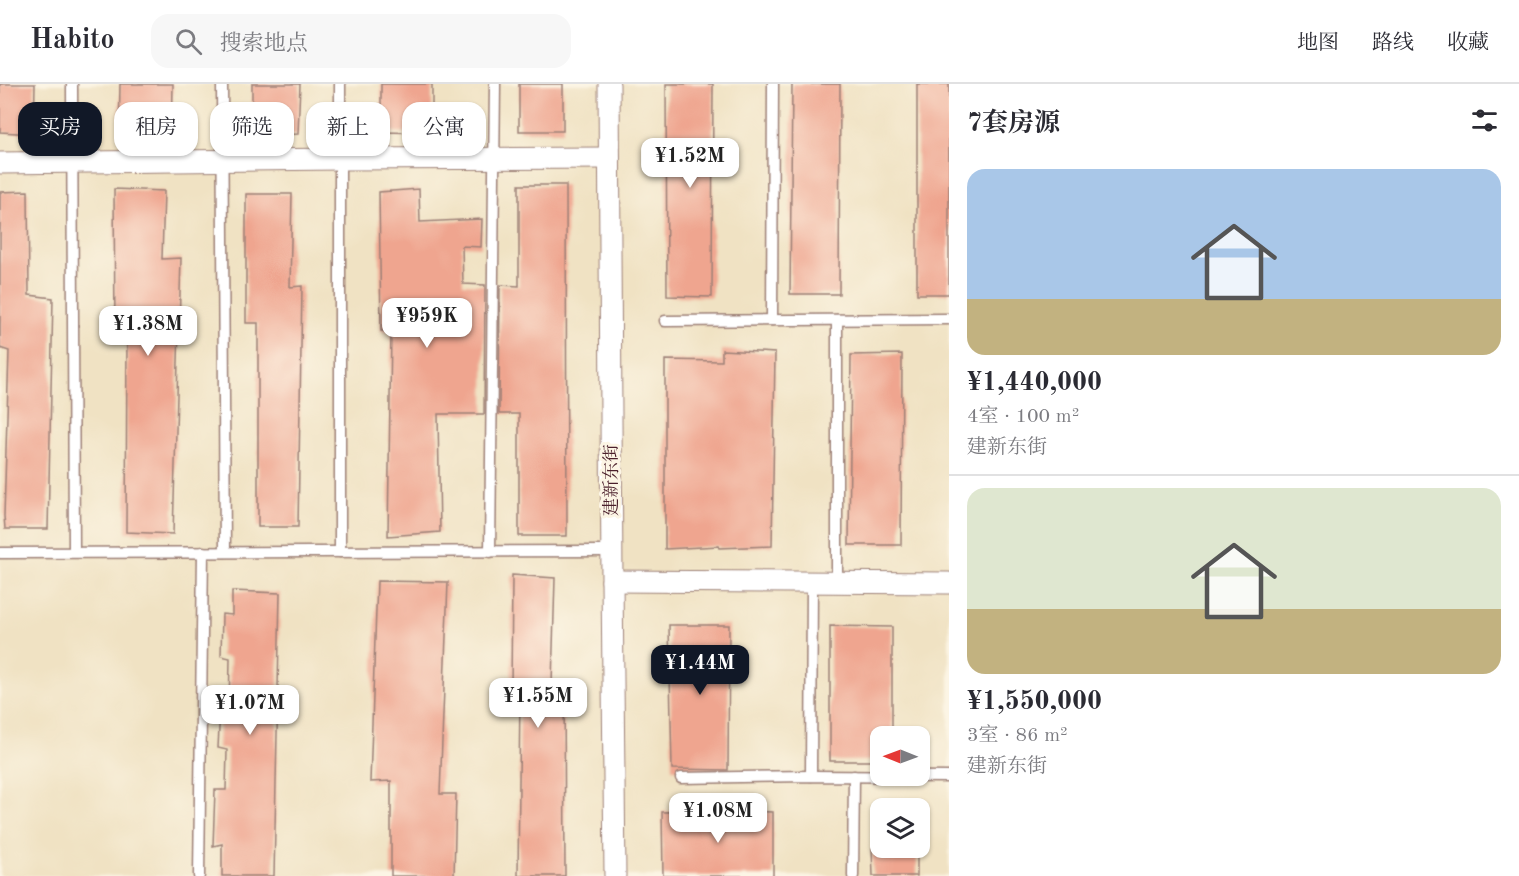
<!DOCTYPE html>
<html lang="zh">
<meta charset="utf-8">
<style>
:root{--surface:#fff;--page:#f7f7f7;--text:#2b2b33;--muted:#7c7c81;--line:#e1e1e2;--accent:#111827}
body{margin:0;font-family:"Old Standard TT","Noto Serif SC",serif;background:var(--page);color:var(--text);height:100vh;display:flex;flex-direction:column;font-size:22px;white-space:nowrap}
*{box-sizing:border-box;margin:0}
p{font-size:20px;color:var(--muted)}
.icon{flex:none;width:33px;height:33px;fill:none;stroke:currentColor;stroke-width:2;stroke-linecap:round;stroke-linejoin:round}
.map{position:relative;flex:1;overflow:hidden}
.drawer{display:flex;flex-direction:column;background:var(--surface);width:570px}
.drawer>*{flex:none}
.banner{position:absolute;left:18px;top:18px;width:570px;height:54px;display:flex;gap:12px}
.needle{width:39px;rotate:271deg}
.buttons{position:absolute;left:870px;top:642px;display:grid;gap:12px}
.buttons a{display:grid;place-items:center;width:60px;height:60px;border-radius:12px;background:var(--surface);box-shadow:0 2px 4px #0004;font-size:30px}
.price{position:absolute;translate:-50% -51px;padding:0 14px;border-radius:12px;background:#fff;color:#222;font-size:20px;line-height:39px;filter:drop-shadow(0 2px 3px #0008)}
.price::after{content:'';position:absolute;left:50%;top:36px;width:18px;height:14px;margin-left:-9px;background:inherit;clip-path:polygon(0 0,100% 0,50% 100%)}
.price.selected{background:var(--accent);color:#fff}
ul{padding:0;list-style:none}
li{display:grid;align-content:center;gap:12px;height:318px;padding:0 18px}
li+li{border-top:2px solid var(--line)}
li span{display:grid;place-items:center;height:186px;border-radius:18px;color:#555}
li>.icon{margin-inline-start:auto}
span .icon{width:108px;height:108px;fill:#fffc;stroke-width:1}
li b{font-size:26px}
h2{display:flex;justify-content:space-between;align-items:center;height:72px;padding:0 18px;font-size:26px}
.chip{padding:0 21px;border-radius:18px;background:var(--surface);box-shadow:0 2px 4px #0004;font-size:21px;line-height:54px}
.chip.selected{background:var(--accent);color:#fff}
header{display:flex;align-items:center;gap:36px;box-sizing:border-box;height:84px;padding:0 30px;background:var(--surface);border-bottom:2px solid var(--line)}
header strong{font-size:28px}
nav{display:flex;gap:33px;margin-inline-start:auto;font-size:21px}
.search{width:420px;height:54px;background:var(--page);display:flex;align-items:center;gap:15px;box-sizing:border-box;padding:0 21px;border-radius:18px;color:var(--muted);font-size:22px}
main{display:flex;flex:1;min-height:0}
.map>svg:first-child{display:block}
.building{fill:#efa58f}
.lines{fill:none;stroke-linecap:round;stroke-linejoin:round}
.service-casing{stroke:#9d8077;stroke-width:13}
.minor-casing{stroke:#9d8077;stroke-width:23}
.service{stroke:#fff;stroke-width:10}
.minor{stroke:#fff;stroke-width:21}
.labels{text-anchor:middle;dominant-baseline:central;stroke-width:6;stroke-linejoin:round;paint-order:stroke}
.street-label{font-size:18px;fill:#4a1f2b;stroke:#fcf5e5}
</style>
<header>
<strong>Habito</strong>
<div class="search"><svg class="icon" aria-label="search" viewBox="0 0 24 24"><circle cx="10" cy="10" r="6"/><path d="M15 15l6 6"/></svg>搜索地点</div>
<nav><a>地图</a><a>路线</a><a>收藏</a></nav>
</header>
<main>
<div class="map">
<svg width="949" height="792" viewBox="0 0 949 792">
<rect width="100%" height="100%" fill="#fcf5e5"/>
<filter id="ink" filterUnits="userSpaceOnUse"><feTurbulence type="fractalNoise" baseFrequency=".0167" numOctaves="2"/><feDisplacementMap in="SourceGraphic" scale="12" xChannelSelector="R" yChannelSelector="G"/><feConvolveMatrix kernelMatrix="1 2 1 2 8 2 1 2 1" color-interpolation-filters="sRGB"/></filter>
<filter id="wash" filterUnits="userSpaceOnUse"><feTurbulence type="fractalNoise" baseFrequency=".008" numOctaves="4" result="noise"/><feDisplacementMap in="SourceGraphic" scale="24" xChannelSelector="R" yChannelSelector="G"/><feGaussianBlur stdDeviation="1.35" result="paint"/><feColorMatrix in="noise" values="0 0 0 0 0 0 0 0 0 0 0 0 0 0 0 0 0 1.4 0 .05"/><feComposite in="paint" operator="in"/></filter>
<g filter="url(#wash)">
<rect width="100%" height="100%" fill="#f0e2c3"/>
<g id="blocks">
<g class="building">
<polygon points="0,0 35,0 34,50 0,48"/>
<polygon points="120,0 173,0 172,54 119,55"/>
<polygon points="252,0 300,0 298,50 252,52"/>
<polygon points="381,0 432,0 432,49 381,48"/>
<rect x="519" y="0" width="44" height="47"/>
<polygon points="666,0 713,0 712,213 667,212"/>
<polygon points="792,0 840,0 839,210 790,210"/>
<rect x="917" y="0" width="32" height="210"/>
<polygon points="519,101 566,101 567,452 519,452 519,330 499,330 500,201 519,202"/>
<polygon points="114,105 164,107 162,175 181,174 173,450 126,448 127,251 115,247"/>
<polygon points="419,105 420,138 482,135 481,163 462,162 463,200 485,201 484,330 438,330 440,448 388,452 391,247 381,247 379,108"/>
<polygon points="28,107 29,211 53,214 48,445 5,445 4,432 9,267 0,264 0,108"/>
<polygon points="246,110 292,110 290,203 302,202 298,443 258,443 258,239 246,239"/>
<polygon points="722,266 775,269 772,462 719,464 719,462 665,465 665,276 722,277"/>
<polygon points="902,270 901,461 849,461 851,271"/>
<polygon points="512,491 555,494 552,599 564,599 565,792 518,792 520,608 511,608"/>
<polygon points="377,497 448,498 440,710 456,710 454,792 391,792 391,697 370,698"/>
<polygon points="232,507 280,509 274,792 222,792 222,760 213,762 215,706 226,706 227,666 218,664 220,624 229,625 230,574 221,572 222,530 232,531"/>
<polygon points="669,541 729,541 728,686 672,685"/>
<polygon points="830,542 892,543 892,652 880,652 880,677 830,677"/>
<polygon points="737,727 773,728 773,792 663,792 662,728"/>
<polygon points="872,764 917,764 917,792 873,792"/>
</g>
</g>
</g>
<g filter="url(#ink)">
<use href="#blocks" fill-opacity="0" stroke="#9d8077" stroke-width="1.5"/>
<g class="lines">
<defs>
<g id="service">
<polyline points="72,0 74,468"/>
<polyline points="222,0 225,468"/>
<polyline points="772,236 773,0"/>
<polyline points="665,237 949,235"/>
<polyline points="340,468 340,0"/>
<polyline points="490,468 495,0"/>
<polyline points="0,469 612,467"/>
<polyline points="837,498 837,236"/>
<polyline points="811,692 812,498"/>
<polyline points="681,694 811,692 949,693"/>
<polyline points="199,792 203,468"/>
<polyline points="853,792 854,692"/>
</g>
<g id="minor">
<polyline points="609,0 612,497 615,792"/>
<polyline points="0,79 340,75 609,74"/>
<polyline points="612,497 949,499"/>
</g>
</defs>
<use href="#service" class="service-casing"/>
<use href="#minor" class="minor-casing"/>
<use href="#service" class="service"/>
<use href="#minor" class="minor"/>
</g>
</g>
<g class="labels">
<g class="street-label">
<text transform="translate(612 396) rotate(-90)">建新东街</text>
</g>
</g>
</svg>
<div class="buttons">
<a><svg class="needle" viewBox="-14 -14 28 28"><path d="M0-13l5 13h-10z" fill="#e53935"/><path d="M0 13l5-13h-10z" fill="#7c7c81"/></svg></a>
<a><svg class="icon" aria-label="layers" viewBox="0 0 24 24"><path d="M12 4l9 5-9 5-9-5zM3 14l9 5 9-5"/></svg></a>
</div>
<b class="price" style="left:690px;top:105px">¥1.52M</b>
<b class="price" style="left:427px;top:265px">¥959K</b>
<b class="price" style="left:148px;top:273px">¥1.38M</b>
<b class="price selected" style="left:700px;top:612px">¥1.44M</b>
<b class="price" style="left:538px;top:645px">¥1.55M</b>
<b class="price" style="left:250px;top:652px">¥1.07M</b>
<b class="price" style="left:718px;top:760px">¥1.08M</b>
<div class="banner">
<a class="chip selected">买房</a>
<a class="chip">租房</a>
<a class="chip">筛选</a>
<a class="chip">新上</a>
<a class="chip">公寓</a>
</div>
</div>
<section class="drawer">
<h2>7套房源<svg class="icon" aria-label="filters" viewBox="0 0 24 24"><path d="M4 7h16M4 17h16"/><circle cx="9" cy="7" r="2"/><circle cx="15" cy="17" r="2"/></svg></h2>
<ul>
<li><span style="background:linear-gradient(#a9c7e8 70%,#c2b280 0)"><svg class="icon" aria-label="home" viewBox="0 0 24 24"><path d="M3 11l9-7 9 7M6 9v11h12V9"/></svg></span><div><b>¥1,440,000</b><p>4室 · 100 m²</p><p>建新东街</p></div></li>
<li><span style="background:linear-gradient(#dfe7d0 65%,#c2b280 0)"><svg class="icon" aria-label="home" viewBox="0 0 24 24"><path d="M3 11l9-7 9 7M6 9v11h12V9"/></svg></span><div><b>¥1,550,000</b><p>3室 · 86 m²</p><p>建新东街</p></div></li>
</ul>
</section>
</main>
